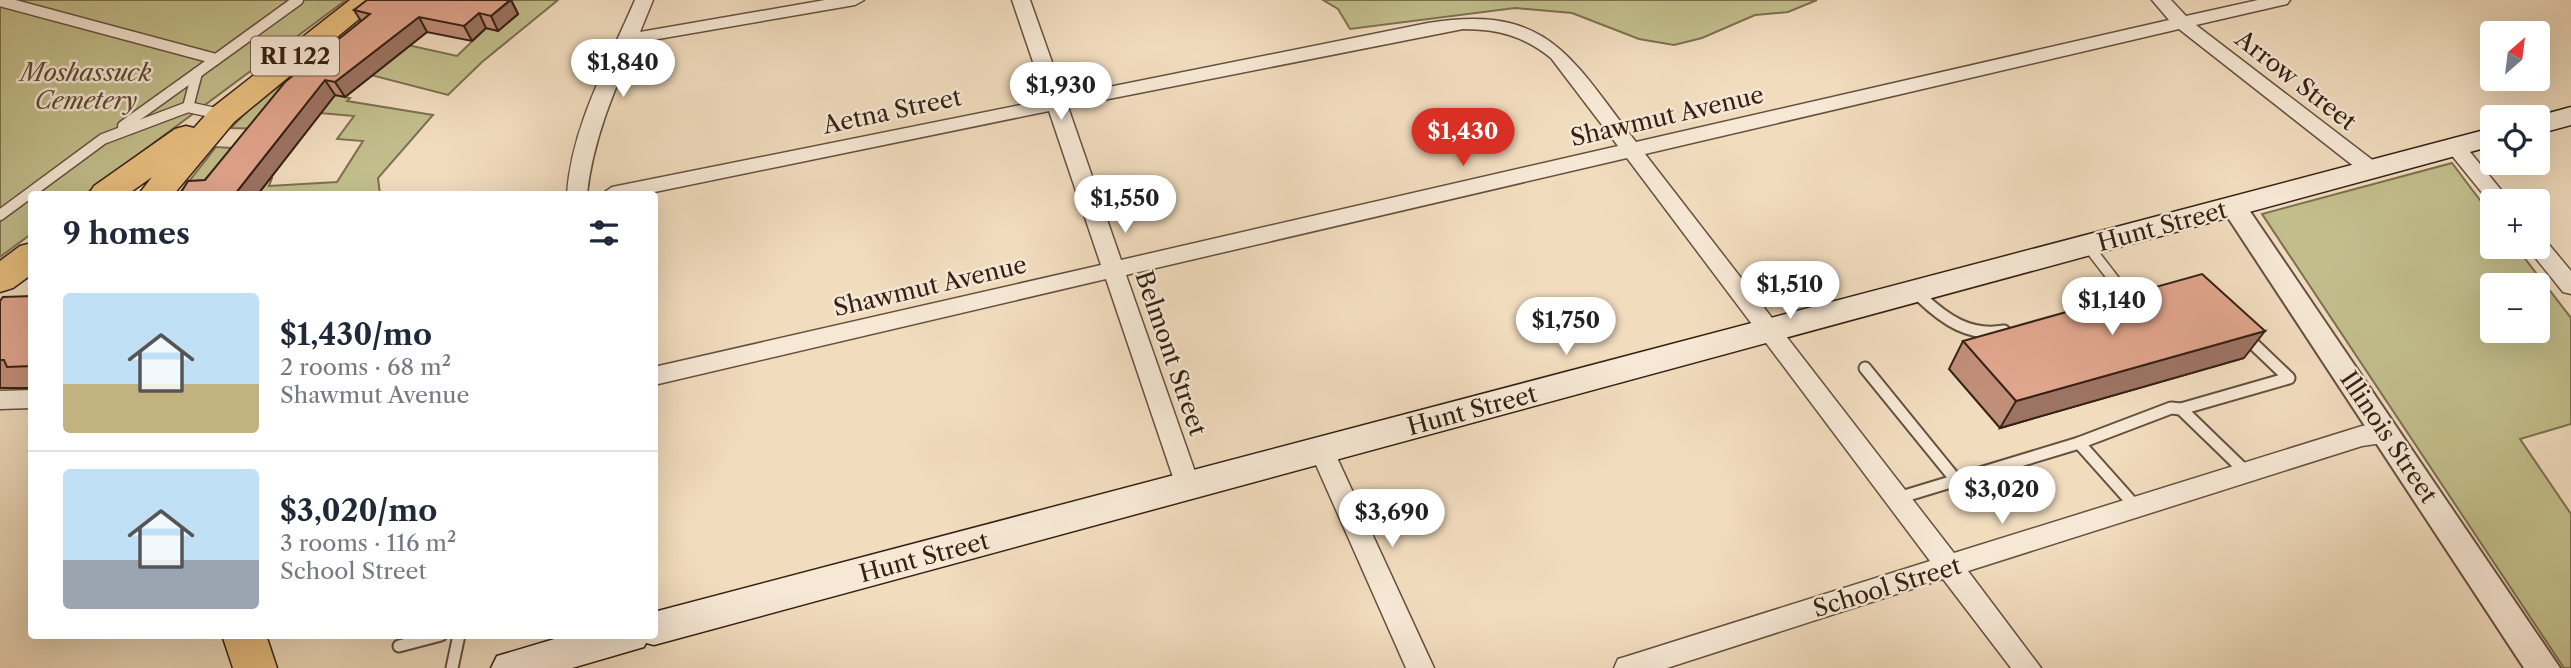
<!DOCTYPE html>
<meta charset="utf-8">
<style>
:root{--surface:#fff;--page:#f2f2f3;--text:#1f2937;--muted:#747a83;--line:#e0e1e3;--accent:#d93025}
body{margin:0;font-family:"Libre Caslon Text",serif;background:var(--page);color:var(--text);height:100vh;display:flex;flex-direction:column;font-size:26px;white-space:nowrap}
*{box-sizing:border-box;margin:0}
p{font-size:23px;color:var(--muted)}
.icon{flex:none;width:38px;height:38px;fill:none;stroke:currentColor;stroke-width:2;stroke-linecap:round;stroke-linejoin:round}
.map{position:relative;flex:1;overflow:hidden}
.side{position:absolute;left:28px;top:191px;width:630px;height:448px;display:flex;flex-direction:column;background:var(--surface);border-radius:7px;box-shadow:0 7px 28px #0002}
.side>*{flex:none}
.needle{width:46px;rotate:28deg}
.buttons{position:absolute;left:2480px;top:21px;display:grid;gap:14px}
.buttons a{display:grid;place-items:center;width:70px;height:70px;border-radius:7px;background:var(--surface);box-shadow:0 7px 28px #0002;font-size:35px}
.price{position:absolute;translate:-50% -60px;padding:0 16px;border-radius:24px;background:#fff;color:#222;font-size:23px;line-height:46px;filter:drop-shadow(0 2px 4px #0008)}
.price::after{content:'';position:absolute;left:50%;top:42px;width:21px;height:16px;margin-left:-10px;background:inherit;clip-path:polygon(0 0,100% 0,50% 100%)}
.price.active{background:var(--accent);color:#fff}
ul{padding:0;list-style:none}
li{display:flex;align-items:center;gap:21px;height:175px;padding:0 35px}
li+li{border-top:2px solid var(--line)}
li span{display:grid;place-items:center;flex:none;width:196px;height:140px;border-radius:7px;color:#555}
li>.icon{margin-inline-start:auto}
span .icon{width:84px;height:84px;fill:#fffc;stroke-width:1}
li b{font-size:30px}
h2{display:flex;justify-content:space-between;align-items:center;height:84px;padding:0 35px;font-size:30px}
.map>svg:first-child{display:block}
.green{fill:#c2be8c;stroke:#7c7050;stroke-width:2;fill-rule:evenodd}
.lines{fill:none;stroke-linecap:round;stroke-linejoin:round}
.service-far1-casing{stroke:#66503f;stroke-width:13}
.service-casing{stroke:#66503f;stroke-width:15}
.minor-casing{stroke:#66503f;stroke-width:3}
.tertiary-casing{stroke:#66503f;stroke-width:4}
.secondary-casing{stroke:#372115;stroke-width:3}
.primary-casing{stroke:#372115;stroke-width:3}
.service-far1{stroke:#f6e8d5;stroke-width:10}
.service{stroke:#f6e8d5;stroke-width:11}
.minor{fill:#f6e8d5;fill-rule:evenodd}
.tertiary{fill:#f6e8d5;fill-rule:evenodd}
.secondary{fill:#f6e8d5;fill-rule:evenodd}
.primary{fill:#e8be7f;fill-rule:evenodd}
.wall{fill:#c18e79;stroke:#372115;stroke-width:2}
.shaded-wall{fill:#9d7463;stroke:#372115;stroke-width:2}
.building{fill:#e0a58d;stroke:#372115;stroke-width:2}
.labels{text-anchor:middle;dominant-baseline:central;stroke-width:5;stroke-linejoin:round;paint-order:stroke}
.shield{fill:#f6e8d5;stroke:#705d4f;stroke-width:2}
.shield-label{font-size:23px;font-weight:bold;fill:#372115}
.park-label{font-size:24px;font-style:italic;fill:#5a4833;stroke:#f6e8d5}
.street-label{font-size:24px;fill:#372115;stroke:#f6e8d5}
</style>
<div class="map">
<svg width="2571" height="668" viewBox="0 0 2571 668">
<rect width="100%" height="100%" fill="#f1dcbe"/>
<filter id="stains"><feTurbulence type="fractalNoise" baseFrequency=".00286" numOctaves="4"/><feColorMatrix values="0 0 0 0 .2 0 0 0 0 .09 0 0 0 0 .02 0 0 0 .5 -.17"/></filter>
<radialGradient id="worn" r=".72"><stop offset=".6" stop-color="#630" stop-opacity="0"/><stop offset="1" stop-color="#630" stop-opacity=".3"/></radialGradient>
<g class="green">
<polygon points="0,0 346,0 85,194 32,194 31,234 0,257"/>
<polygon points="459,0 558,0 482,62 448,95 313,60 349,32 457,56 483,31 385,4 498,31 517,15"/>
<polygon points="1323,0 1817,0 1788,12 1755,15 1702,38 1674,45 1639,39 1572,13 1515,8 1350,29 1338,9"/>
<polygon points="302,69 305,89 350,98 347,101 433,115 378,178 380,194 179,194 216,147 246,149 232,176 272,178 269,186 337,182 363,141 337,139 354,116 320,113 268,129 231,128 252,106"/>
<path d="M2452,163L2492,216V247H2516L2571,318V424L2520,439L2571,514V668H2564L2262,214ZM2492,285H2538V331H2492Z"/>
</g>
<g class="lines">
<defs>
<g id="service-far1">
<polyline points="0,1 216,59"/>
<polyline points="197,73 298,0"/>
<polyline points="123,126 197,73 188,107"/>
<polyline points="0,215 103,139 188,107 220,114"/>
<polyline points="2088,246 2115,281 2110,299"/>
<polyline points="1916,292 1923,299"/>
</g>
<g id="service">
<path d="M1921,297C1945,320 1970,337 2004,331"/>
<polyline points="2080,309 2110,297"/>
<polyline points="1865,368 1956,480"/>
<polyline points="2181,409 2246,472"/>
<polyline points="2079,443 2136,507"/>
<polyline points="1898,498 2079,443 2171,408 2181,409 2289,378 2244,335"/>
<polyline points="399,646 441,635"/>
<polyline points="452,668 459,635"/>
</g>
<g id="minor">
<path d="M635,0H653L640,32L825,0H864L855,5L635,43C613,93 593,140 587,194H567C572,125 608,63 635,0Z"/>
<path d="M1012,0H1030L1064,96L1428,23C1548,3 1571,58 1636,142L2169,20L2152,0H2171L2186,16L2258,0H2290L2287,4L2196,25L2379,165L2382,170L2379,175H2365L2179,29L1645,154L1954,553L2362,426L2387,424L2396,427L2399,434L2396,441L2362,446L1968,571L2041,668H2011L1943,579L1667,668H1614L1618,659L1628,656L1930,561L1627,158L1126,275L1200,486L1197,493L1188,496L1179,493L1176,486L1106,279L654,385V367L1101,265L1049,111L645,194H602L612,187L1046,100ZM1463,29C1498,29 1524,36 1551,58L1618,146L1121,260L1068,107Z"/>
<polygon points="2455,140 2462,142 2510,201 2492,201 2492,205 2445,147"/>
<polygon points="2538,238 2546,241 2571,271 2571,294 2563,292 2530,251 2528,247 2538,247"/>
<polygon points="32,390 32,408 0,409 0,391"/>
<polygon points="1321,439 1330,442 1333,449 1434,668 1406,668 1309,449 1312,442"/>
</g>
<polygon id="tertiary" points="2234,198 2243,201 2560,668 2524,668 2225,213 2221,207 2225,201"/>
<g id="secondary">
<polygon points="2571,107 2571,125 2538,134 2538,117 2534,117"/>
<polygon points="2492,128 2492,146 654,645 646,643 644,647 572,668 491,668 497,656 568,635 654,635 654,612"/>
</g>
<g id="primary">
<polygon points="350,0 382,0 234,122 174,194 139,194 152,177 128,194 89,194 94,186 175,129 186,126 194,128 212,108"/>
<polygon points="32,243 32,274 13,288 0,292 0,261 20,246"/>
<polygon points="222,635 266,635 277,668 233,668"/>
</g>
</defs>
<use href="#service-far1" class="service-far1-casing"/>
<use href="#service" class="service-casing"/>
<use href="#minor" class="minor-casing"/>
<use href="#tertiary" class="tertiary-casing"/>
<use href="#secondary" class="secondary-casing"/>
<use href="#primary" class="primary-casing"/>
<use href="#service-far1" class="service-far1"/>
<use href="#service" class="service"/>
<use href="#minor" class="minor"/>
<use href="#tertiary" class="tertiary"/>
<use href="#secondary" class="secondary"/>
<use href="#primary" class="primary"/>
</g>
<g class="wall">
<polygon points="511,0 518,14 498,31 486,28 472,41 427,32 345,97 335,95 258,194 180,194 205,180 361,21 354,10"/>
<polygon points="32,296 32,391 28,388 0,388 0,301"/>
<polygon points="1963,341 2244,358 2000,428 1949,369"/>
</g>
<g class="shaded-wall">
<polygon points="511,0 518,14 498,31 491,16"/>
<polygon points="479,13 486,28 472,41 464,26"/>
<polygon points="419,17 427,32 345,97 335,82"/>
<polygon points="325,80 335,95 258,194 235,194"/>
<polygon points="2265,331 2244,358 2000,428 2016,401"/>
</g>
<g class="building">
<polygon points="367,0 510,0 491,16 479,13 464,26 419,17 335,82 325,80 235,194 180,194 188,181 205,180 285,82 370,14 354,10"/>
<polygon points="2202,274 2265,331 2016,401 1963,341"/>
<polygon points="32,296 32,366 7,367 4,360 0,360 0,301 3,297"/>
</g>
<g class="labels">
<rect class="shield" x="251" y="36.5" width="88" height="39" rx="5"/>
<g class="shield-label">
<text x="295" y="56">RI 122</text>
</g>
<g class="park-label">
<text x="86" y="72">Moshassuck<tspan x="86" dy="28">Cemetery</tspan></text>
</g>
<g class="street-label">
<text transform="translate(2296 80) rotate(38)">Arrow Street</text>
<text transform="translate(892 111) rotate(-12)">Aetna Street</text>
<text transform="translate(1667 116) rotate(-13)">Shawmut Avenue</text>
<text transform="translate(2162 226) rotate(-15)">Hunt Street</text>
<text transform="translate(930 286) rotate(-13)">Shawmut Avenue</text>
<text transform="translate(1171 353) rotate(71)">Belmont Street</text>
<text transform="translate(1472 410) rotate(-15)">Hunt Street</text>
<text transform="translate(2389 437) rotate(56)">Illinois Street</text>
<text transform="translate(924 557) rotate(-15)">Hunt Street</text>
<text transform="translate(1887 587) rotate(-17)">School Street</text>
</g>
</g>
<rect width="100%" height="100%" filter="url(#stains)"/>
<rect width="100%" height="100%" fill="url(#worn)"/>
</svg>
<div class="buttons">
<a><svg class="needle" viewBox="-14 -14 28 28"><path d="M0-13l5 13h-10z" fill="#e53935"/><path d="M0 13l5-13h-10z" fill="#747a83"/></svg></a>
<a><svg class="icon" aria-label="locate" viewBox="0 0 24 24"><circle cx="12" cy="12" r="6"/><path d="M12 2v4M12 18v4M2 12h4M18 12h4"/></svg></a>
<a>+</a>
<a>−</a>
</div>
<b class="price" style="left:623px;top:99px">$1,840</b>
<b class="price" style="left:1061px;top:122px">$1,930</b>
<b class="price active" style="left:1463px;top:168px">$1,430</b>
<b class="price" style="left:1125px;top:235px">$1,550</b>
<b class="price" style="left:1790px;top:321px">$1,510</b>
<b class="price" style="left:2112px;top:337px">$1,140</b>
<b class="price" style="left:1566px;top:357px">$1,750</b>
<b class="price" style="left:2002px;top:526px">$3,020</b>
<b class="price" style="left:1392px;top:549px">$3,690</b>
<section class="side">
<h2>9 homes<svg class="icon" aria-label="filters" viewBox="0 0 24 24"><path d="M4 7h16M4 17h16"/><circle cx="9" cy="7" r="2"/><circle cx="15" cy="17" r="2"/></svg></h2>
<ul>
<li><span style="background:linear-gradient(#bfe0f5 65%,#c2b280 0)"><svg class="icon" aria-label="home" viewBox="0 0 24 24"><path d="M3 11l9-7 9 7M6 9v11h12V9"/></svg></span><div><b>$1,430/mo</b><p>2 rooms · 68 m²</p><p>Shawmut Avenue</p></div></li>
<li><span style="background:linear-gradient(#bfe0f5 65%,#9aa5b1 0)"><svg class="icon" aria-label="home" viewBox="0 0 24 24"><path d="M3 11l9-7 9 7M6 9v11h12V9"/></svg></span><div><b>$3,020/mo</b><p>3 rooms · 116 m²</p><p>School Street</p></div></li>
</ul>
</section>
</div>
